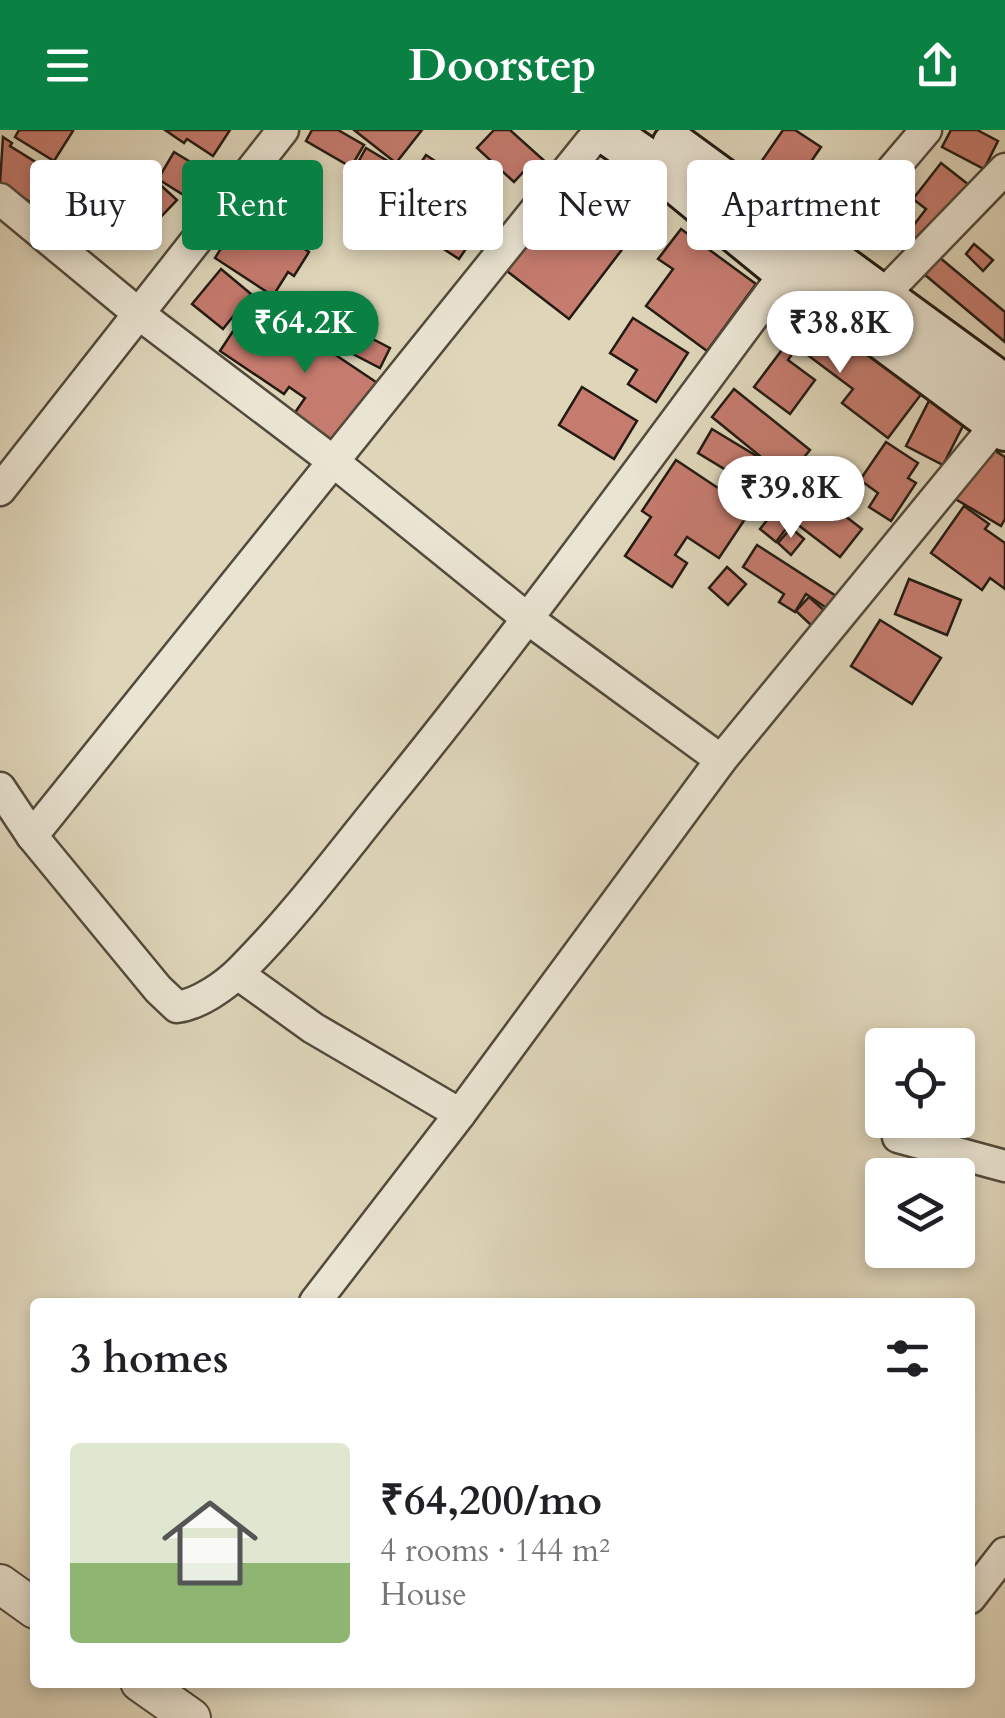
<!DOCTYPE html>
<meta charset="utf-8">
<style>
:root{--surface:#fff;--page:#f6f6f6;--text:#202124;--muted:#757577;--line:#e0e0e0;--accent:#0b8043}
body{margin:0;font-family:Cardo,serif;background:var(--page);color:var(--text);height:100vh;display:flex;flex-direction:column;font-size:38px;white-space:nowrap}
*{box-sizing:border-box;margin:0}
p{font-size:32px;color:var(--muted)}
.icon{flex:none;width:55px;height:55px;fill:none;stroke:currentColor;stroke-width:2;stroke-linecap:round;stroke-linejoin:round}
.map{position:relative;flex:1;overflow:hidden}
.panel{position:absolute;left:30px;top:1168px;width:945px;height:390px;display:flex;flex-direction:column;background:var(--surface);border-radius:10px;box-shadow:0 5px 15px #0003}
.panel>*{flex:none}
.banner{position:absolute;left:30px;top:30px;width:945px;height:90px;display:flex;gap:20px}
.buttons{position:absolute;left:865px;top:898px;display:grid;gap:20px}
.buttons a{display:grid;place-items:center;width:110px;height:110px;border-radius:10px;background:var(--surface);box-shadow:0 5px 15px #0003;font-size:50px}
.price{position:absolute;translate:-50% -85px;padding:0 22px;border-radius:35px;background:#fff;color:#222;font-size:32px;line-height:65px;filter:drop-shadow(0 2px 5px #0008)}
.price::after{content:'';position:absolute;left:50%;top:60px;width:30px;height:22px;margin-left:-15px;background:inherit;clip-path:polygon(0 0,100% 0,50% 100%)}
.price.selected{background:var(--accent);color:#fff}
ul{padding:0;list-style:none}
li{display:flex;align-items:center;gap:30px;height:250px;padding:0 40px}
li+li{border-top:2px solid var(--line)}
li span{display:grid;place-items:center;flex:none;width:280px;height:200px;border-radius:10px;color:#555}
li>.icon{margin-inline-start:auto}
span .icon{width:120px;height:120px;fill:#fffc;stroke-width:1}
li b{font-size:42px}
h2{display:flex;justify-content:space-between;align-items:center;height:120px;padding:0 40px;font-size:42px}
.chip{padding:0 35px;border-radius:10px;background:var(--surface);box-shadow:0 5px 15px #0003;font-size:35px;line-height:90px}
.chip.selected{background:var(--accent);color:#fff}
header{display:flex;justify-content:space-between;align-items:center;height:130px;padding:0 40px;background:var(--accent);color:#fff;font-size:45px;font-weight:600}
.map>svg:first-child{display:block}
.building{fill:#c57b6e;stroke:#231b12;stroke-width:2.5}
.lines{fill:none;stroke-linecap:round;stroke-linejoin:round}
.minor-casing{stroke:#524a3c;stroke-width:35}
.tertiary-casing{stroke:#524a3c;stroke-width:42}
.secondary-casing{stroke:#231b12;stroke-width:48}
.minor{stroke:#eae4d2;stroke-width:30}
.tertiary{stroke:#eae4d2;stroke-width:38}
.secondary{stroke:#eae4d2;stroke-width:42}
</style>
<header><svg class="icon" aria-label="menu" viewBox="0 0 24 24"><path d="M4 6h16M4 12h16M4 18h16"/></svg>Doorstep<svg class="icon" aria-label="share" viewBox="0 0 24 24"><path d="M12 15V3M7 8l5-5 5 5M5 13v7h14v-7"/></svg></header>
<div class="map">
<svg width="1005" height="1588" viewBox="0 0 1005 1588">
<rect width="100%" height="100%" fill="#dfd6ba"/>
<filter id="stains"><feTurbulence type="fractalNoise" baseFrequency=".002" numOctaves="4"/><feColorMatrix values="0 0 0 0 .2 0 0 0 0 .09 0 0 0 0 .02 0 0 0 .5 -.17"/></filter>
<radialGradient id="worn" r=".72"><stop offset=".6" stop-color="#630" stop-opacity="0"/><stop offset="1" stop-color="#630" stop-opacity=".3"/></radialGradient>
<g class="building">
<polygon points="19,0 72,0 73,1 54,31 15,7"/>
<polygon points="165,0 230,0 213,26 187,9 184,13"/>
<polygon points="312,0 338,0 364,15 351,37 306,11"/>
<polygon points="354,0 422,0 396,33"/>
<polygon points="494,0 510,0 549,35 536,48 526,39 514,52 477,18"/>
<polygon points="783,0 795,0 821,17 793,58 759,35"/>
<polygon points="951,0 977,0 998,11 984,39 942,17"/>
<polygon points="3,7 12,13 10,16 50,41 30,72 0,53"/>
<polygon points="366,18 396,36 385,53 356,36"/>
<polygon points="174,22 207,42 190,69 158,49"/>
<polygon points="426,25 458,46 440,74 458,86 469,69 490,83 459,129 388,83"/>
<polygon points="941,33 969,55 920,119 906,109 898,119 869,96 882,78 910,100 926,79 913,69"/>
<polygon points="155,50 177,70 152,96 131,76"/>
<polygon points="563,58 630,109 569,189 503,138"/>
<polygon points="251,71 267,81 261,91 309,122 294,146 288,142 273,166 215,128"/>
<polygon points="681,99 756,154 707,221 646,176 673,139 658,129"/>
<polygon points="974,114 993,130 983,141 966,124"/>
<polygon points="939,127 1005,182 1005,212 924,144"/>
<polygon points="221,139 251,164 223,199 192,174"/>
<polygon points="812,180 922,263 888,308 842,273 853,259 797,217 788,230 815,250 790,284 754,257"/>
<polygon points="633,188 688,223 656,272 628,254 637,240 610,223"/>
<polygon points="334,189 390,218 380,238 324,209"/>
<polygon points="285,191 379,254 338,314 294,284 305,268 289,257 284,264 220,221 239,192 269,213"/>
<polygon points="582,257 637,291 614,329 559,295"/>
<polygon points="734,259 810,320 787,348 712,287"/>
<polygon points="932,265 969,284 943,335 906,316"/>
<polygon points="712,299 768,333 754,357 698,323"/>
<polygon points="886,312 918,333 908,348 916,353 891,391 869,377 878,363 860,350"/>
<polygon points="984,314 1005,327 1005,389 1001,396 952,367"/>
<polygon points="676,330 751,380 719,428 687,407 675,425 687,433 672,457 625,426 651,387 642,381"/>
<polygon points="815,363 862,399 840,427 793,391"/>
<polygon points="964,376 989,394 985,399 1005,413 1005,459 990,448 982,460 931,423"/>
<polygon points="772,384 788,396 776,412 760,399"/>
<polygon points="791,398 804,409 791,425 778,413"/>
<polygon points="757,415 836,466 828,479 806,464 795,482 779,472 784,464 743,437"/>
<polygon points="727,437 746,454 728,475 709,458"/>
<polygon points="909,449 961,470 947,505 895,484"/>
<polygon points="809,467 827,483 813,497 796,481"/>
<polygon points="880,490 941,528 912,574 851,536"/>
</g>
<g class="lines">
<defs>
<g id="minor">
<polyline points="0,69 139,184 334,332 528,489 721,630 460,984 315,1172"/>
<polyline points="820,125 926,0"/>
<polyline points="880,168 1005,39"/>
<polyline points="0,360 283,0"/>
<polyline points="721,630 1005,284"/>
<path d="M0,658L32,706L158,859L177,877C199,874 225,856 241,840C298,783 346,717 397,655C532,488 658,314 786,142"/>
<polyline points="32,706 600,0"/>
<polyline points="238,844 313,898 460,984"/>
<polyline points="898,1007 1005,1036"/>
<polyline points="970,1468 1005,1423"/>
</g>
<g id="tertiary">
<polyline points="0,1454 35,1479"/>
<polyline points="140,1552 191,1588"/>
</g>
<g id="secondary">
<polyline points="603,0 664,42 786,142 846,181 1005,299"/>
<polyline points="674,15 1005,257"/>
</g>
</defs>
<use href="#minor" class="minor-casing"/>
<use href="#tertiary" class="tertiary-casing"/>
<use href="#secondary" class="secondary-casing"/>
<use href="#minor" class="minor"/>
<use href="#tertiary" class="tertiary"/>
<use href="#secondary" class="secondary"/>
</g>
<rect width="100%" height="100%" filter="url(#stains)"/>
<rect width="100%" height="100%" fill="url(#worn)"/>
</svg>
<div class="buttons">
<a><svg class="icon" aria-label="locate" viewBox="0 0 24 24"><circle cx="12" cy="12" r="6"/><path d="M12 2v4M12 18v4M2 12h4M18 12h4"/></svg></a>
<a><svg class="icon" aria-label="layers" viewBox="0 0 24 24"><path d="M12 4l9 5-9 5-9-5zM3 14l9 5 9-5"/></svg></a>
</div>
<b class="price selected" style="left:305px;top:246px">₹64.2K</b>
<b class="price" style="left:840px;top:246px">₹38.8K</b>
<b class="price" style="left:791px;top:411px">₹39.8K</b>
<div class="banner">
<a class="chip">Buy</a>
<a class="chip selected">Rent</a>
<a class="chip">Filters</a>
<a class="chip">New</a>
<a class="chip">Apartment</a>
</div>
<section class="panel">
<h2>3 homes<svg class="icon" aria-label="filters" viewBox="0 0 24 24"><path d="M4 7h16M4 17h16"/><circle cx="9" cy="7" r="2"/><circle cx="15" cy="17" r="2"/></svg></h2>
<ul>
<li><span style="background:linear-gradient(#dfe7d0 60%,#8fb573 0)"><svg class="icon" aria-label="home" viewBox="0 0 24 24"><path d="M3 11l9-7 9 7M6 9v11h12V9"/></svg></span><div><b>₹64,200/mo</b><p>4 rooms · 144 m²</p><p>House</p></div></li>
</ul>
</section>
</div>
